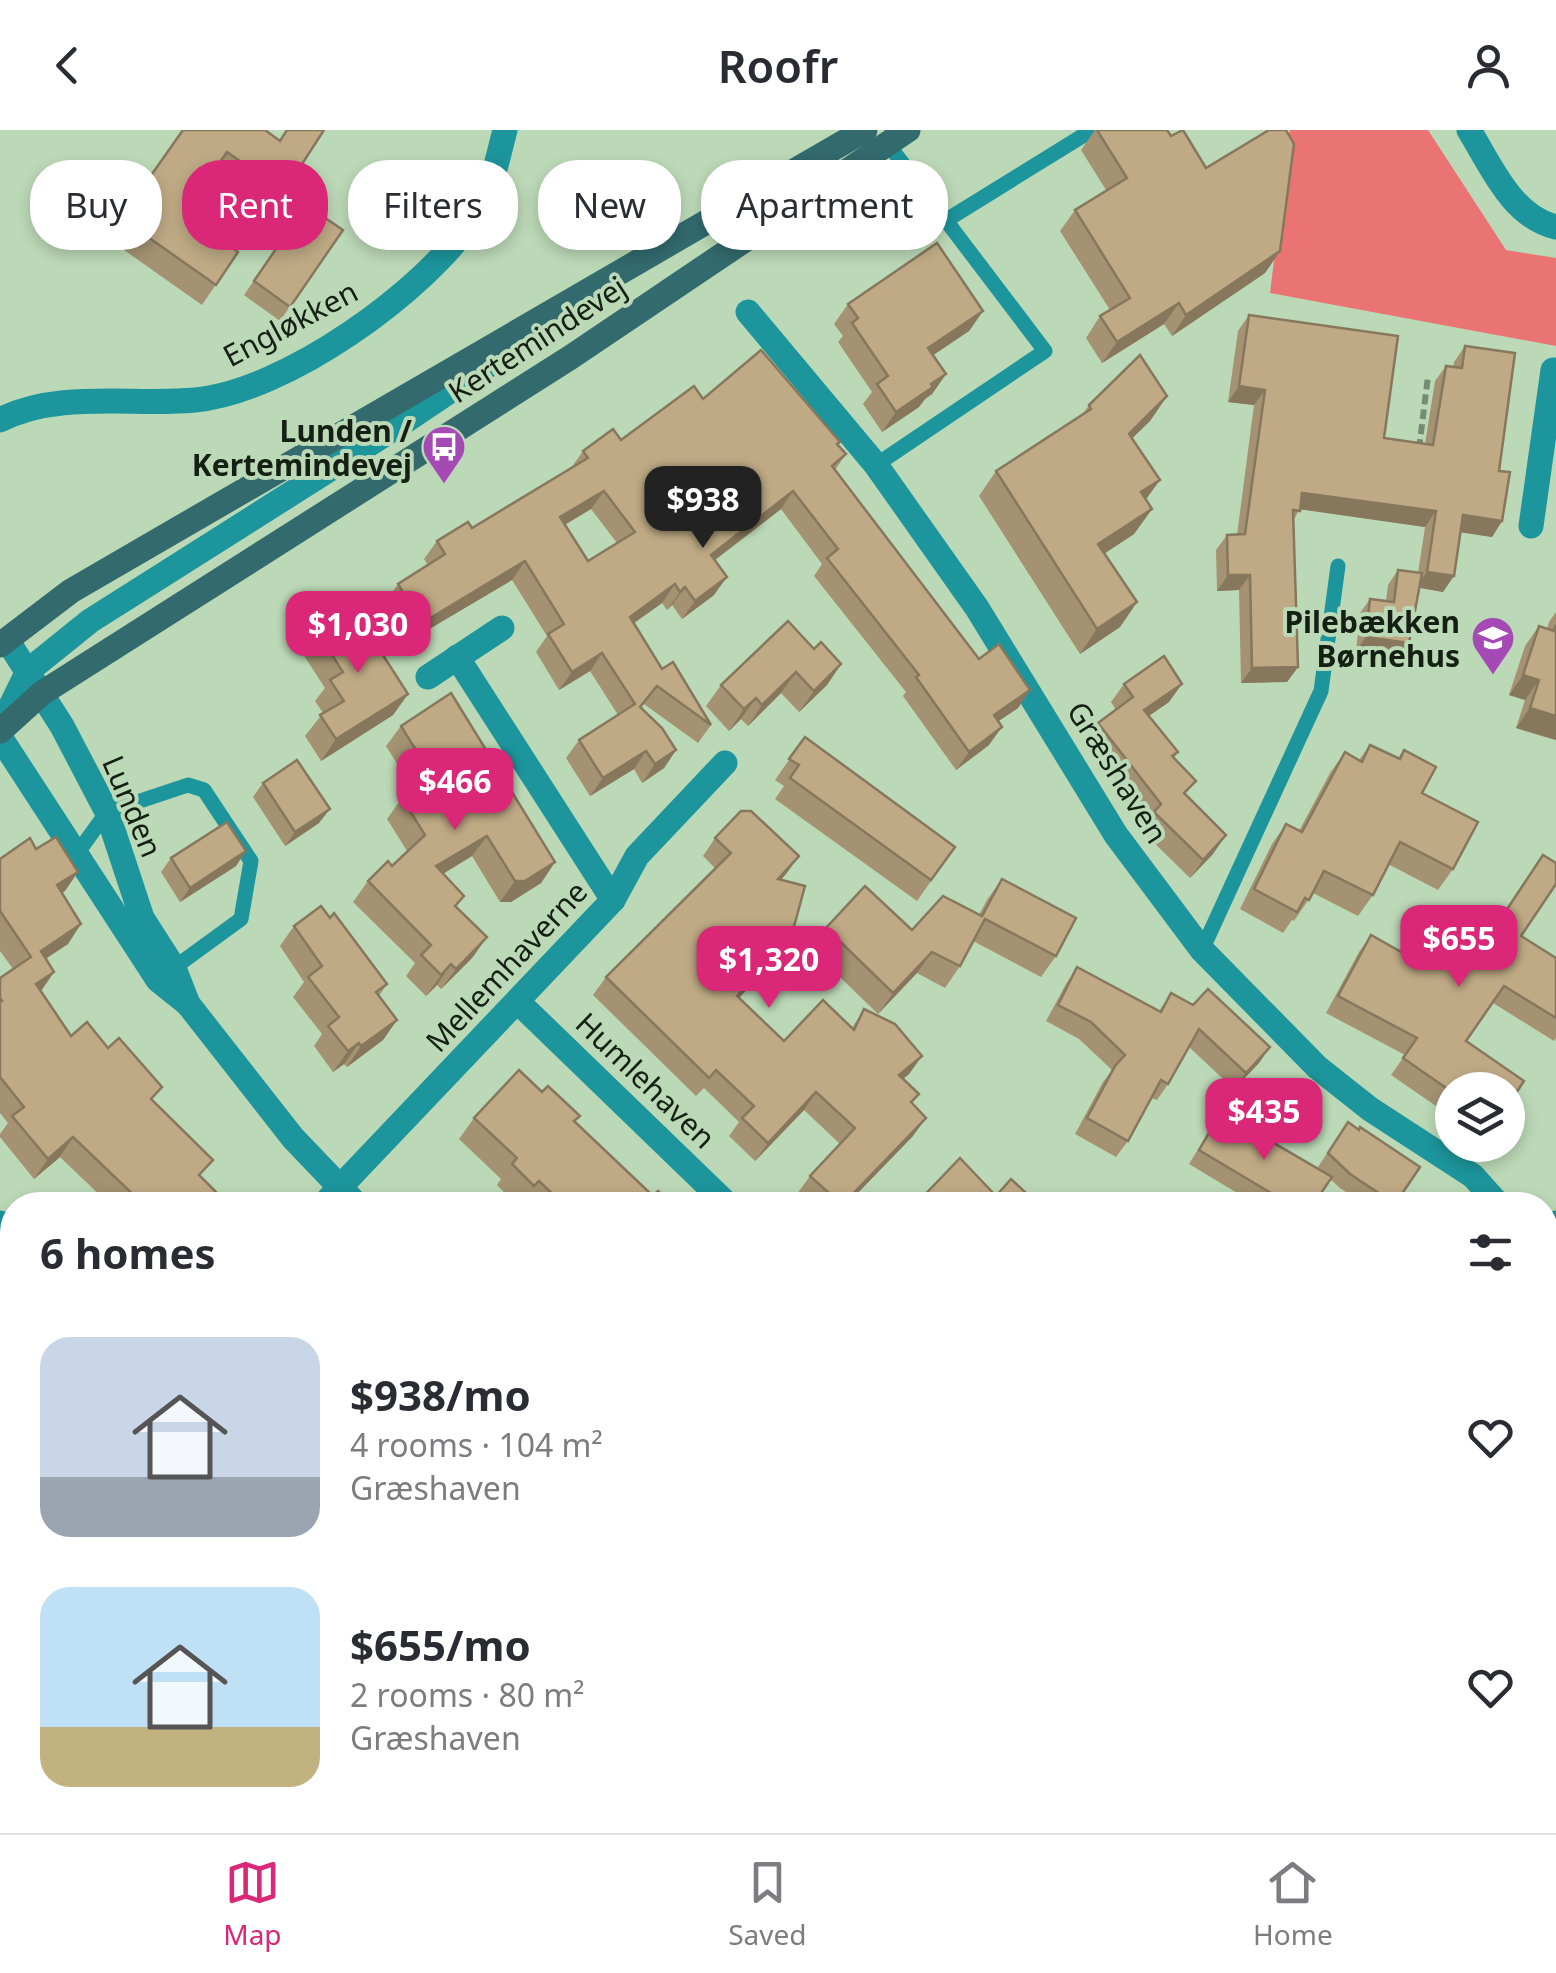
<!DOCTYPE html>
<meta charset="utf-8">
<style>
:root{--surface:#fff;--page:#f2f2f3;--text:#2b2b33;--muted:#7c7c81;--line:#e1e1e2;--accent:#db2777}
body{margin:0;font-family:"Noto Sans",sans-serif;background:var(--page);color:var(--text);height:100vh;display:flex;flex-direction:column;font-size:38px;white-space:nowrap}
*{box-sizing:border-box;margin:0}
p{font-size:32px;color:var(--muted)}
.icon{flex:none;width:55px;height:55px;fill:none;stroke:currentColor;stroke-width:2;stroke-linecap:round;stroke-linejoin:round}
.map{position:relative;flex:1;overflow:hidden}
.sheet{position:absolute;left:0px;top:1062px;width:1558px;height:642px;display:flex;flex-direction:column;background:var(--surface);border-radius:40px 40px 0 0;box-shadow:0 5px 15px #0003}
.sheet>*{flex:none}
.guide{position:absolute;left:30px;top:30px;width:1000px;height:90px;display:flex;gap:20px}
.buttons{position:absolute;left:1435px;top:942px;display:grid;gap:20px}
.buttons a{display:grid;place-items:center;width:90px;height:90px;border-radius:50%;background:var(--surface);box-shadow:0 5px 15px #0003;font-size:50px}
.price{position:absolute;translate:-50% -85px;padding:0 22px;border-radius:20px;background:var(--accent);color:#fff;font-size:32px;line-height:65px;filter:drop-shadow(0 2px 5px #0008)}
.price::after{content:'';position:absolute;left:50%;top:60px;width:30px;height:22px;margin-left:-15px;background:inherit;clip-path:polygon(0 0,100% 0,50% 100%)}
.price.active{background:#222;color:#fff}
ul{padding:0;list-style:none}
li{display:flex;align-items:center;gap:30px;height:250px;padding:0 40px}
li span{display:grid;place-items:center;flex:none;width:280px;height:200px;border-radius:30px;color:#555}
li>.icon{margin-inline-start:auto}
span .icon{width:120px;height:120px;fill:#fffc;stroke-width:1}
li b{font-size:42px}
h2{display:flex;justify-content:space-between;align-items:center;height:120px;padding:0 40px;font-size:42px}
.chip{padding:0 35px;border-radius:40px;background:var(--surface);box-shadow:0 5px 15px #0003;font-size:35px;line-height:90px}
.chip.active{background:var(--accent);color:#fff}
header{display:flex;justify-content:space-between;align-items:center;height:130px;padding:0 40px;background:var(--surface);font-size:45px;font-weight:600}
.tabs{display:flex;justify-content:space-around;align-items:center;height:140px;border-top:2px solid var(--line);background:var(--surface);font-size:28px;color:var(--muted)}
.tabs a{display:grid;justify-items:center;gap:5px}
.tabs .active{color:var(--accent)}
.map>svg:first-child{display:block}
.green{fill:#ea7474}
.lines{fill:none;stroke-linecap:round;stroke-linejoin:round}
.path{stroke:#768b73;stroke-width:6;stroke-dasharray:10 5;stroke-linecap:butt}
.service{stroke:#1d959c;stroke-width:15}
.minor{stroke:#1d959c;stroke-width:25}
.tertiary{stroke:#1d959c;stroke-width:25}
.secondary{stroke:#326a6e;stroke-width:25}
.wall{fill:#a49272;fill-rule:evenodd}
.shaded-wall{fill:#86775d}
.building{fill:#bfaa85;stroke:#86775d;stroke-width:2.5;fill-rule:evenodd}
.labels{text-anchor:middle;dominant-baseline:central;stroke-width:8;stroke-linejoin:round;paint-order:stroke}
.street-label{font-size:30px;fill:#152014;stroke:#bcd9b7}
.poi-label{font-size:30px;font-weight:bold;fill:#152014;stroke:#bcd9b7;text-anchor:end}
</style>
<header><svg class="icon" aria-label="back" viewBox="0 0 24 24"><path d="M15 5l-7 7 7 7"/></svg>Roofr<svg class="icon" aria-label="person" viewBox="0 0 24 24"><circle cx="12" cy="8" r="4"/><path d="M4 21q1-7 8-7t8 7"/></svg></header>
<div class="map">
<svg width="1556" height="1703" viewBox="0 0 1556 1703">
<rect width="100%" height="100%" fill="#bcd9b7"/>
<polygon class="green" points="1290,0 1428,0 1506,120 1556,128 1556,216 1270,163"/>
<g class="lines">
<g class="path">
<polyline points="1419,319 1428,246"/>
<polyline points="1247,1692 1249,1703"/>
<polyline points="1259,1703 1263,1692"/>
</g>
<g class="service">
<polyline points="945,91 1092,0"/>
<polyline points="876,335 1045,221 888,14"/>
<polyline points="76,725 107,682 188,655 204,660 251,731 241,789 171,840"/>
<polyline points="1202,820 1321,561 1338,436"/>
<polyline points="1545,1149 1556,1156"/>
<polyline points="1545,1651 1556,1639"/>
</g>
<g class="minor">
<path d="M1469,0C1491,36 1512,87 1556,97"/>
<polyline points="748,182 876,335 977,478 1116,705 1202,820 1317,937 1370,979 1473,1046 1499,1075"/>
<path d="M0,290C58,260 133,276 195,270C285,262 426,161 475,86C491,63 498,27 505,0"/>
<polyline points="1531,396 1553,240 1556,240"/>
<polyline points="457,527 613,770"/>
<polyline points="428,547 502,498"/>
<polyline points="518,872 728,1075"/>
<polyline points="323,1075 613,770 637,726 725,633"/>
<polyline points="0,1093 12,1105"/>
<polyline points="0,1412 12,1399"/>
<polyline points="1545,1589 1556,1600"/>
<polyline points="0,1632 12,1643"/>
<polyline points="64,1692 75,1703"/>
<polyline points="624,1692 635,1703"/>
<polyline points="998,1692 1009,1703"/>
</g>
<g class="tertiary">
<polyline points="7,510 62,596 107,682 142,788 174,838 188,874"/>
<polyline points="0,598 28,541 90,491 398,296 542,199"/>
<polyline points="0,607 158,850 188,874 293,1008 357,1075"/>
<polyline points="1545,1103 1556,1093"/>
<polyline points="928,1702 963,1692"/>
<polyline points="850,1703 855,1692"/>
</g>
<g class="secondary">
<polyline points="0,515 71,461 865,0"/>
<polyline points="0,601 42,563 571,227 908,0"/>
</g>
</g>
<g class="wall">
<polygon points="183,0 265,0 284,62 270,82 213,42 184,84 238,122 202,175 107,108"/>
<polygon points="1095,0 1167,0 1171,6 1206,38 1280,121 1265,143 1172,206 1164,194 1102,233 1086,208 1100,186 1110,180 1060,101 1075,80 1106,60 1081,20"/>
<polygon points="306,75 343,100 280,191 244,165"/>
<polygon points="848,174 983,181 969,201 933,225 946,244 932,264 925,269 919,277 882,302 863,274 872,262 838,212 843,206 834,194"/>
<polygon points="1249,185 1384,308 1425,314 1435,251 1446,236 1453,237 1454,232 1465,216 1499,341 1502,391 1492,407 1461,402 1443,462 1420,458 1409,513 1399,527 1356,521 1360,483 1370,469 1386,471 1388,455 1398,440 1418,443 1425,397 1300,379 1294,389 1298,537 1287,552 1241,553 1239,460 1217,461 1216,420 1227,405 1237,405 1254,275 1228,272 1238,201"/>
<polygon points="1167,266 1150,291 1132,308 1146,370 1152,379 1134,404 1105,423 1137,472 1120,497 1080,524 979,366 996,341 1082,285 1089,275"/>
<path d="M703,269L838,315L846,324L835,340L979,529L1030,560L1018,578L998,591L989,615L956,640L903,566L906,562L814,446L822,434L781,379L715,430L714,465L682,489L672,475L667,480L662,473L634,493L662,539L711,595L698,613L644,574L641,578L676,620L664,638L642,653L634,639L590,666L566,628L579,610L618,585L590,541L559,560L536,522L547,506L512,450L409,511L385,473L398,454L428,435L424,429L437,411L472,398L571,338L583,321L621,310ZM591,379L617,413L588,431L565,395Z"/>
<polygon points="1556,482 1556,610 1516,598 1525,570 1509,565 1525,516 1539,496 1547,499 1549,492"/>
<polygon points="318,503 408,564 393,585 321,631 305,606 323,583 315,571 325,558 303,524"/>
<polygon points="814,519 841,534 827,555 799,582 781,563 748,596 741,589 729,601 706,576 721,555"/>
<polygon points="1124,554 1169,572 1149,586 1178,622 1174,628 1186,665 1213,724 1190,748 1141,700 1147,691 1085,612 1098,593 1116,580 1111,572"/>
<polygon points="401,596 555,732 541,753 511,772 500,772 472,726 443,744 457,778 487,807 472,828 441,859 437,855 426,866 406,846 415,833 353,772 368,751 392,736 407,721 387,689 402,668 414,661 386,616"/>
<polygon points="805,607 955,717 917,771 775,669 784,656 775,650"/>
<polygon points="1370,615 1398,628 1404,620 1453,739 1438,760 1388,734 1373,765 1358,786 1313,763 1294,791 1292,790 1283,803 1240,779 1272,714 1286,694 1299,701 1330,643 1345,622 1359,630"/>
<polygon points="263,653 319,693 285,716 253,667"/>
<polygon points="715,708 799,726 781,750 786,826 773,844 767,838 739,868 784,911 852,898 864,879 922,926 909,944 903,949 912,974 913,1006 846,1075 809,1075 797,1064 810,1046 840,1014 804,980 755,1031 729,1006 739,992 704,958 696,966 593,865 606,847 715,738 703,726"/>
<polygon points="36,719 78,742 62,763 68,814 45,829 54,842 41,861 71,906 153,970 201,1047 227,1075 110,1075 60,1027 34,1049 0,1007 0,1004 8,993 0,983 0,848 13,839 0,821 0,729"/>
<polygon points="171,728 236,736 180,772 161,742"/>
<polygon points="1002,749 1056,826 1041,847 973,811 960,836 945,858 917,843 878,884 811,819 826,798 912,800 979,785 987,770"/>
<polygon points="330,788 387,854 379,866 397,890 383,910 347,937 344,934 333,942 314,916 322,904 293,867 304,852 280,816 294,796"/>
<polygon points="1371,805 1416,830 1432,806 1444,812 1450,805 1479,820 1521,806 1556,828 1556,908 1554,911 1493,873 1466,911 1452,960 1452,987 1391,945 1405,925 1326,883 1359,822"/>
<polygon points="1077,837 1159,881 1171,863 1270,917 1259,933 1234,959 1189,917 1168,954 1157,970 1151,968 1128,1011 1116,1027 1075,1004 1103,952 1112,940 1079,909 1046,891 1066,854"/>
<polygon points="542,962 575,992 653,1066 673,1075 527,1075 524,1072 521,1075 517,1075 497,1055 501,1049 459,1009 474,988"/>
<polygon points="1221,982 1321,1040 1318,1037 1348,992 1420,1037 1394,1075 1365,1075 1340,1058 1330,1049 1313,1075 1257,1075 1189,1034"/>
<polygon points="0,1201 12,1212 12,1311 1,1323"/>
<polygon points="1545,1419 1556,1430 1556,1510 1553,1513 1545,1506"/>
<polygon points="12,1478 12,1552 0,1541 0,1491"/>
<polygon points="144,1692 306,1692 317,1703 155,1703"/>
<polygon points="697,1692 777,1692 788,1703 700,1703 694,1697"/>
</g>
<g class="shaded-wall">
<polygon points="1280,121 1265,143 1172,206 1186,185"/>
<polygon points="1179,173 1164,194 1102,233 1117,212"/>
<polygon points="983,181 969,201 914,238 928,218"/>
<polygon points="946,244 932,264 925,269 919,277 882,302 896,282"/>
<polygon points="1239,256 1265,260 1254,275 1228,272"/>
<polygon points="1167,266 1150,291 1112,328 1129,304"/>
<polygon points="1160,350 1142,375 1141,362"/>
<polygon points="604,361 591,379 547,405 560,387"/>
<polygon points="793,361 781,379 698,443 711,425"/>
<polygon points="1302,363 1436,381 1425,397 1291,378"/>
<polygon points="1152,379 1134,404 1081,439 1098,414"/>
<polygon points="1463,385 1502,391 1492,407 1452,401"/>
<polygon points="525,431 512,450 409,511 422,493"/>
<polygon points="1427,442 1454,446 1443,462 1416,457"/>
<polygon points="1228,445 1250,445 1239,460 1217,461"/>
<polygon points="727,447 714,465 682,489 695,471"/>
<polygon points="675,454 662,473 617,505 630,487"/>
<polygon points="685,457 672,475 667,480 680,462"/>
<polygon points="1137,472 1120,497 1080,524 1097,499"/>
<polygon points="1366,507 1409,513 1399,527 1356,521"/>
<polygon points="602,523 590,541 559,560 572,542"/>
<polygon points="841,534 827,555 799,582 814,561"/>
<polygon points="1298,537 1287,552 1241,553 1252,538"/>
<polygon points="796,542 781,563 748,596 762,575"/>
<polygon points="1523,545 1539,550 1525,570 1509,565"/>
<polygon points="1182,554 1169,572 1131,598 1144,580"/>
<polygon points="1030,560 1018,578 981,603 994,585"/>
<polygon points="408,564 393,585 321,631 336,609"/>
<polygon points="756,568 741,589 729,601 744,579"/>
<polygon points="1530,578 1556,586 1556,610 1516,598"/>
<polygon points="1002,597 989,615 956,640 969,622"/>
<polygon points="676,620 664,638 642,653 655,634"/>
<polygon points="646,621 634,639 590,666 603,648"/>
<polygon points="330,679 319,693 285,716 295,702"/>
<polygon points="1226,705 1213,724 1190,748 1203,730"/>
<polygon points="487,706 472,726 421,757 436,736"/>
<polygon points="246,721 236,736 180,772 190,758"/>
<polygon points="799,726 786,744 765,767 778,749"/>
<polygon points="555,732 541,753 511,772 500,772 515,751"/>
<polygon points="78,742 65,761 44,774 57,755"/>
<polygon points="81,794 68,814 27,841 41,821"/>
<polygon points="487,807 472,828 441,859 456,839"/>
<polygon points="779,820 767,838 724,884 737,866"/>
<polygon points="932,822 917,843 878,884 893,863"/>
<polygon points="451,834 437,855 426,866 441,845"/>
<polygon points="54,842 41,861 36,854"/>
<polygon points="397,890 383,910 347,937 361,916"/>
<polygon points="359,913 344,934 333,942 348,921"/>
<polygon points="1270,917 1259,933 1234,959 1246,943"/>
<polygon points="922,926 909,944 886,963 899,945"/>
<polygon points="816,962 804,980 755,1031 768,1013"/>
<polygon points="926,988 913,1006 846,1075 842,1075"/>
<polygon points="73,1007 60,1027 34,1049 48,1029"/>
<polygon points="1556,1686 1556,1691 1547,1703 1540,1703"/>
</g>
<g class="building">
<polygon points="183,0 265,0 280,11 287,0 324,0 284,62 227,22 184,84 238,122 216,155 121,88"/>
<polygon points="1097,0 1167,0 1171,6 1183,0 1206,38 1269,0 1286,0 1294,14 1280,121 1186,185 1179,173 1117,212 1100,186 1130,168 1075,80 1127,48"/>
<polygon points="306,75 343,100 290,177 254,151"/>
<polygon points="937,113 983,181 928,218 946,244 931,254 933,257 896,282 877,254 888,246 852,193 858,188 848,174"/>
<polygon points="1249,185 1398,206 1384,308 1433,315 1446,236 1462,238 1465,216 1515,223 1499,341 1510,342 1502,391 1463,385 1454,446 1427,442 1436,381 1302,363 1300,381 1293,380 1298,537 1252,538 1250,445 1228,445 1227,405 1245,404 1265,260 1239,256"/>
<path d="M761,220L840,312L837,314L846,324L832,336L979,529L999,514L1030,560L994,585L1002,597L969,622L916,547L919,545L827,428L838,419L793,361L711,425L727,447L695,471L685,457L680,462L675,454L630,487L662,539L673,532L711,595L657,556L640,577L662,598L676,620L655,634L646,621L603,648L579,610L635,574L602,523L572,542L548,504L564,494L525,431L422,493L398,454L445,424L437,411L468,392L472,398L588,328L583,321L613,299L621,310L694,256L703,269ZM604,361L635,402L588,431L560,387Z"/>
<polygon points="1140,225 1167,266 1129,304 1160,350 1141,362 1152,379 1098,414 1137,472 1097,499 996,341 1091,279 1089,275"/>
<polygon points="1398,440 1422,443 1409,513 1366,507 1370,469 1394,472"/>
<polygon points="354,480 408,564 336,609 320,585 344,571 330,550 343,542 318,503"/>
<polygon points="788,491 814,519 821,512 841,534 814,561 796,542 762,575 756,568 744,579 721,555"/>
<polygon points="1556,495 1556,586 1530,578 1539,550 1523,545 1539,496 1554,501"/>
<polygon points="1164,526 1182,554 1144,580 1178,622 1172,626 1196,651 1184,663 1226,705 1203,730 1154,682 1161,674 1098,593 1133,567 1124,554"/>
<polygon points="451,563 555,732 525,751 515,751 487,706 436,736 464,766 455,776 487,807 456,839 451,834 441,845 421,825 431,815 368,751 388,731 392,736 425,705 402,668 434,649 401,596"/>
<polygon points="805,607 955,717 931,750 790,648 799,635 789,629"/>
<polygon points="1370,615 1400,629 1404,620 1436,637 1422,663 1478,692 1453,739 1400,712 1373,765 1324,741 1309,770 1305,768 1297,782 1254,759 1286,694 1302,702 1345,622 1362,632"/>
<polygon points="297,630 330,679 295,702 263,653"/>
<polygon points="741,681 751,681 799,726 778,749 805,756 786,826 779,820 737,866 784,911 823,870 854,900 864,879 895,894 922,926 899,945 919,964 911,972 926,988 842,1075 810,1046 855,998 816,962 768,1013 742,988 754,976 716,940 709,948 606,847 731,723 715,708"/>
<polygon points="227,692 246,721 190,758 171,728"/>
<polygon points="56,707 78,742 57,755 81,794 41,821 54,842 36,854 71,906 87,892 108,918 119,908 162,957 151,969 213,1030 199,1045 228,1074 227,1075 144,1075 73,1007 48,1029 12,986 24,977 0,947 0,872 2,871 0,868 0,848 31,827 0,781 0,729 30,708 36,719"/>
<polygon points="1543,725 1556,733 1556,754 1521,806 1556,828 1556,888 1504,856 1466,911 1524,951 1508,975 1508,960 1452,960 1452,962 1403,928 1417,908 1338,866 1371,805 1419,832 1432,806 1445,813 1450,805 1480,820"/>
<polygon points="1002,749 1076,788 1056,826 985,789 960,836 932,822 893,863 826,798 865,756 912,800 943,766 982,786"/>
<polygon points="321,776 330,788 334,783 387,854 376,862 397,890 361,916 359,913 348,921 328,896 339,887 308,847 322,836 294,796"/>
<polygon points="1077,837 1161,882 1171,863 1193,875 1208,859 1270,917 1246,943 1199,899 1168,954 1161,950 1128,1011 1087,988 1115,936 1125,925 1091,892 1058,875"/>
<polygon points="519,940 542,962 548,956 580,986 574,991 653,1066 658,1061 673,1075 564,1075 539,1051 534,1056 512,1034 517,1028 474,988"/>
<polygon points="1221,982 1332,1047 1313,1075 1291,1075 1199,1020"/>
<polygon points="1348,992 1359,1000 1360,997 1420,1037 1395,1074 1350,1044 1328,1023"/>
<polygon points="960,1028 996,1066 1011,1049 1039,1075 915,1075"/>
<polygon points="1083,1066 1086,1075 1056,1075"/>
<polygon points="0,1148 11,1158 0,1170"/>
<polygon points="0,1201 12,1212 12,1302 0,1290"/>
<polygon points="1545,1419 1556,1430 1556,1481 1555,1480 1550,1485 1545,1480"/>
<polygon points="12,1478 12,1522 0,1511 0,1491"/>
<polygon points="1545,1654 1556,1665 1556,1686 1540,1703 1294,1703 1304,1692 1545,1692"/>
<polygon points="0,1688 15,1703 0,1703"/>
<polygon points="176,1692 306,1692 317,1703 187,1703"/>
<polygon points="488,1692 587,1692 598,1703 478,1703"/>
<polygon points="722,1692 777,1692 788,1703 733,1703"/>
</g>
<defs>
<symbol id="bus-pin" viewBox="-11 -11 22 30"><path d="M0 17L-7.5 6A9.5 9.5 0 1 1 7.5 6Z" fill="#a54ab5" stroke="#bcd9b7"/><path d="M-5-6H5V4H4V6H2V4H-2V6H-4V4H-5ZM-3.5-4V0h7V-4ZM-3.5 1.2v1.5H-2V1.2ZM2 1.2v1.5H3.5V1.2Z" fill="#fff"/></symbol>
<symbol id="school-pin" viewBox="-11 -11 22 30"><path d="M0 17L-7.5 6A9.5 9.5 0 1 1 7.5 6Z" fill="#a54ab5" stroke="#bcd9b7"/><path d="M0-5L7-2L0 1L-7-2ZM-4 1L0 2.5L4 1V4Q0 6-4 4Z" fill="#fff"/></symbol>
</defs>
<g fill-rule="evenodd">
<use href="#bus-pin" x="419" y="292" width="50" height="68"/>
<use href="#school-pin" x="1468" y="483" width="50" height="68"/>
</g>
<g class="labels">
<g class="street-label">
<text transform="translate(290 193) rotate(-28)">Engløkken</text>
<text transform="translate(537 209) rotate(-33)">Kertemindevej</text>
<text transform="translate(1118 642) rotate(58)">Græshaven</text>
<text transform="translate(133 676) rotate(67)">Lunden</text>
<text transform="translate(506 836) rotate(-47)">Mellemhaverne</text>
<text transform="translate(646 950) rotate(44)">Humlehaven</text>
</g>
<g class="poi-label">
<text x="412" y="300">Lunden /<tspan x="412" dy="34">Kertemindevej</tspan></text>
<text x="1460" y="491">Pilebækken<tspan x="1460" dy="34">Børnehus</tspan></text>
</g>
</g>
</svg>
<div class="buttons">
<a><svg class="icon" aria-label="layers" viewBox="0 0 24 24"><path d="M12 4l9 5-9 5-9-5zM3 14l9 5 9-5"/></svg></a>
</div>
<b class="price active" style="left:703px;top:421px">$938</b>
<b class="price" style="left:358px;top:546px">$1,030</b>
<b class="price" style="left:455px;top:703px">$466</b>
<b class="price" style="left:1459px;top:860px">$655</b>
<b class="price" style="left:769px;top:881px">$1,320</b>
<b class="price" style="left:1264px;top:1033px">$435</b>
<div class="guide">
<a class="chip">Buy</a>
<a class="chip active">Rent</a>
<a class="chip">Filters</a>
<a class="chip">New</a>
<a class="chip">Apartment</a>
</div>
<section class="sheet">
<h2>6 homes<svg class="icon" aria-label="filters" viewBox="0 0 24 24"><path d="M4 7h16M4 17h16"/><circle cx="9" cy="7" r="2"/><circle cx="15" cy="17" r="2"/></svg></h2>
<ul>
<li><span style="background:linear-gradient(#c9d6e8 70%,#9aa5b1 0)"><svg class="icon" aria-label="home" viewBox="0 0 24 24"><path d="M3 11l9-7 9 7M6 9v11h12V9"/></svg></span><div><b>$938/mo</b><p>4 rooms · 104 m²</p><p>Græshaven</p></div><svg class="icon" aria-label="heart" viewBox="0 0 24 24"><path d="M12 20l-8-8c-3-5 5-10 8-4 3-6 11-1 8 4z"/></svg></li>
<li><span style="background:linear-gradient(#bfe0f5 70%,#c2b280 0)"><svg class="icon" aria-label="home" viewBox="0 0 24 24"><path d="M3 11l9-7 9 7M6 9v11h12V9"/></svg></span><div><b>$655/mo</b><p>2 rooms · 80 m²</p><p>Græshaven</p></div><svg class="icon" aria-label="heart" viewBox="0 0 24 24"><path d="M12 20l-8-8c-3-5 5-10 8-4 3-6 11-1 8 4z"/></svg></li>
</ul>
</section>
</div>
<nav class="tabs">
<a class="active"><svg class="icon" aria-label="map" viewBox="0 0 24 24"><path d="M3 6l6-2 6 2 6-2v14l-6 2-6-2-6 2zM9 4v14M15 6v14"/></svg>Map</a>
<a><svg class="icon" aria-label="saved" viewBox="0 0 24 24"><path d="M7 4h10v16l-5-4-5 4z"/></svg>Saved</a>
<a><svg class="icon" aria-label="home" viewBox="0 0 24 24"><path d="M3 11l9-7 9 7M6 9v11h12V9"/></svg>Home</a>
</nav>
